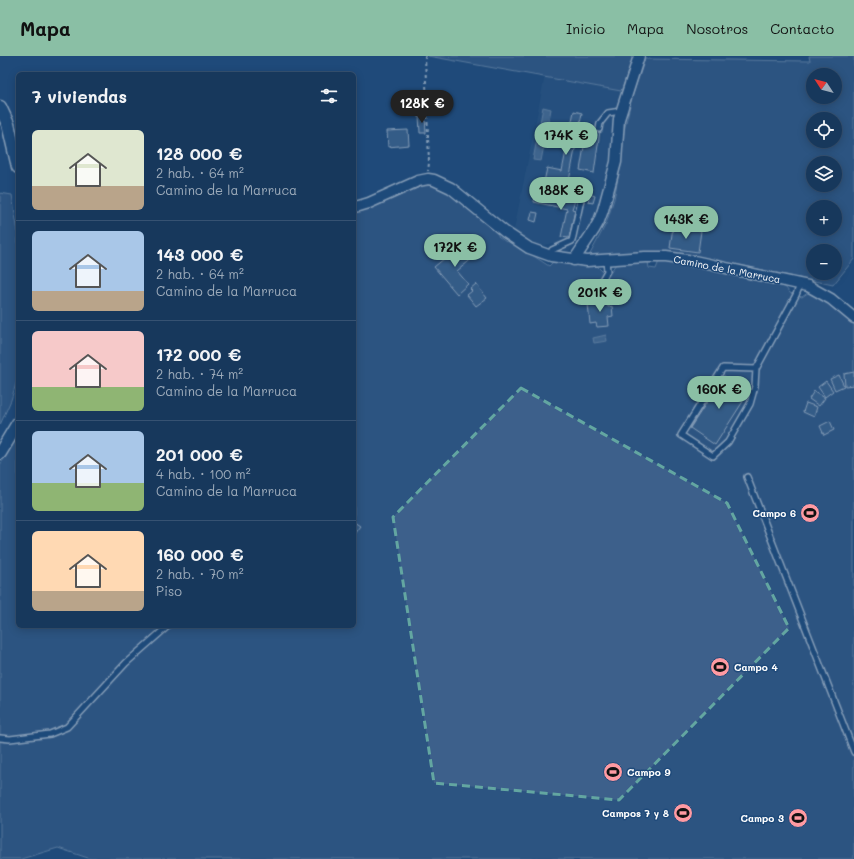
<!DOCTYPE html>
<html lang="es">
<meta charset="utf-8">
<style>
:root{--surface:#17385c;--page:#203f62;--text:#f1f3f6;--muted:#9eacbb;--line:#365272;--accent:#8abfa5}
body{margin:0;font-family:Mali,sans-serif;background:var(--page);color:var(--text);height:100vh;display:flex;flex-direction:column;font-size:15px;white-space:nowrap}
*{box-sizing:border-box;margin:0}
p{font-size:13px;color:var(--muted)}
.icon{flex:none;width:22px;height:22px;fill:none;stroke:currentColor;stroke-width:2;stroke-linecap:round;stroke-linejoin:round}
.map{position:relative;flex:1;overflow:hidden}
.drawer{position:absolute;left:16px;top:16px;width:340px;height:556px;display:flex;flex-direction:column;background:var(--surface);border-radius:6px;box-shadow:0 2px 10px #0003,0 0 0 1px var(--line)}
.drawer>*{flex:none}
.needle{width:26px;rotate:306deg}
.fabs{position:absolute;left:806px;top:12px;display:grid;gap:8px}
.fabs a{display:grid;place-items:center;width:36px;height:36px;border-radius:50%;background:var(--surface);box-shadow:0 2px 10px #0003,0 0 0 1px var(--line);font-size:20px}
.price{position:absolute;translate:-50% -34px;padding:0 9px;border-radius:14px;background:var(--accent);color:#111;font-size:13px;line-height:26px;filter:drop-shadow(0 1px 2px #0008)}
.price::after{content:'';position:absolute;left:50%;top:24px;width:12px;height:9px;margin-left:-6px;background:inherit;clip-path:polygon(0 0,100% 0,50% 100%)}
.price.selected{background:#222;color:#fff}
ul{padding:0;list-style:none}
li{display:flex;align-items:center;gap:12px;height:100px;padding:0 16px}
li+li{border-top:1px solid var(--line)}
li span{display:grid;place-items:center;flex:none;width:112px;height:80px;border-radius:6px;color:#555}
li>.icon{margin-inline-start:auto}
span .icon{width:48px;height:48px;fill:#fffc;stroke-width:1}
li b{font-size:17px}
h2{display:flex;justify-content:space-between;align-items:center;height:48px;padding:0 16px;font-size:17px}
header{display:flex;align-items:center;gap:24px;box-sizing:border-box;height:56px;padding:0 20px;background:var(--accent);color:#111}
header strong{font-size:19px}
nav{display:flex;gap:22px;margin-inline-start:auto;font-size:14px}
.map>svg:first-child{display:block}
.built{fill:#2e5683}
.green{fill:#3c618b;stroke:#9eb0c5;fill-rule:evenodd}
.water{fill:#6583a4;stroke:#a3b5c8}
.building{fill:#507197;stroke:#fff}
.lines{fill:none;stroke-linecap:round;stroke-linejoin:round}
.service-casing{stroke:#fff;stroke-width:8}
.minor-casing{stroke:#fff;stroke-width:13}
.tertiary-casing{stroke:#fff;stroke-width:15}
.path{stroke:#fff;stroke-width:2;stroke-dasharray:3 3;stroke-linecap:butt}
.service{stroke:#1f4a7a;stroke-width:5}
.minor{stroke:#1f4a7a;stroke-width:10}
.tertiary{stroke:#1f4a7a;stroke-width:12}
.marked{fill:none;stroke:#63a6a1;stroke-width:3;stroke-dasharray:8 5;stroke-linejoin:round}
.labels{text-anchor:middle;dominant-baseline:central;stroke-width:3;stroke-linejoin:round;paint-order:stroke}
.street-label{font-size:10px;fill:#fff;stroke:#1f4a7a}
.poi-label{font-size:10px;font-weight:bold;fill:#fff;stroke:#1f4a7a;text-anchor:end}
</style>
<header>
<strong>Mapa</strong>
<nav><a>Inicio</a><a>Mapa</a><a>Nosotros</a><a>Contacto</a></nav>
</header>
<div class="map">
<svg width="854" height="803" viewBox="0 0 854 803">
<rect width="100%" height="100%" fill="#1f4a7a"/>
<filter id="ink" filterUnits="userSpaceOnUse"><feTurbulence type="fractalNoise" baseFrequency=".025" numOctaves="2"/><feDisplacementMap in="SourceGraphic" scale="8" xChannelSelector="R" yChannelSelector="G"/><feConvolveMatrix kernelMatrix="1 2 1 2 8 2 1 2 1" color-interpolation-filters="sRGB"/></filter>
<g filter="url(#ink)">
<polygon class="built" points="545,20 621,35 615,61 608,113 600,146 593,168 586,180 569,195 561,196 553,187 541,190 524,181 514,174"/>
<g class="green">
<polygon points="428,0 634,0 621,35"/>
<path d="M809,0H854V203L833,229L716,204L664,197L592,202L589,200L606,168L614,143L620,112L624,75L632,41L645,3L810,5ZM813,19H835V41H813ZM813,63H835V85H813ZM813,107H835V129H813ZM813,151H835V173H813ZM813,195H835V217H813Z"/>
<polygon points="431,129 440,130 447,134 499,176 498,180 506,186 509,184 549,210 555,204 582,210 597,210 603,216 611,215 616,208 648,206 649,212 656,213 659,205 705,213 785,231 790,237 802,241 809,236 830,246 854,267 854,803 91,803 58,792 21,803 0,803 0,409 14,387 18,379 18,570 354,570 354,154 368,153 420,131"/>
<polygon points="0,137 12,139 18,177 18,321 11,344 0,369"/>
</g>
<g class="water">
<polygon points="543,51 551,53 541,105 533,104"/>
<polygon points="606,279 607,285 594,287 593,282"/>
</g>
<g class="building">
<polygon points="574,55 582,57 568,130 544,126 547,112 562,115"/>
<polygon points="419,60 425,60 426,77 420,77"/>
<polygon points="587,73 600,75 594,117 580,114"/>
<polygon points="408,74 409,89 388,91 387,75"/>
<polygon points="590,138 595,140 593,147 588,146"/>
<polygon points="535,139 558,144 559,140 575,144 572,153 575,154 569,182 561,181 567,153 534,146"/>
<polygon points="532,156 538,157 536,166 530,164"/>
<polygon points="673,171 701,175 698,196 670,192"/>
<polygon points="462,188 474,201 457,215 468,228 457,238 434,211"/>
<polygon points="476,228 487,242 476,250 467,239 472,235 470,233"/>
<polygon points="603,242 603,248 607,247 608,251 612,250 613,260 608,261 609,270 597,271 596,267 590,268 588,248 594,247 594,243"/>
<polygon points="854,316 854,329 845,330 844,318"/>
<polygon points="839,319 844,330 835,334 830,323"/>
<polygon points="724,320 749,336 715,389 690,372"/>
<polygon points="826,325 833,335 825,341 818,331"/>
<polygon points="814,335 825,342 819,350 809,343"/>
<polygon points="806,347 817,351 814,361 803,356"/>
<polygon points="830,365 834,374 824,379 820,370"/>
<polygon points="354,466 360,470 354,478"/>
</g>
<g class="lines">
<defs>
<g id="service">
<polyline points="599,73 600,67 608,57 621,55"/>
<polyline points="551,200 552,194 572,185 584,130 572,128"/>
<polyline points="594,238 607,215 606,204"/>
<polyline points="756,313 755,330 750,348 728,386 713,400 681,379 723,312 756,313 796,239 800,229"/>
<polyline points="747,421 854,696"/>
<polyline points="0,682 10,683 50,678 67,671 126,607 168,570"/>
</g>
<g id="minor">
<polyline points="354,151 359,150 369,147 418,125 428,123 434,124 451,132 505,176 529,192 551,200 587,205 645,201 666,201 694,205 808,230 831,243 854,262"/>
<polyline points="574,204 594,174 599,165 603,154 616,106 619,63 639,0"/>
</g>
<g id="tertiary">
<polyline points="0,51 8,68 18,111"/>
<polyline points="0,397 18,367"/>
</g>
</defs>
<use href="#service" class="service-casing"/>
<use href="#minor" class="minor-casing"/>
<use href="#tertiary" class="tertiary-casing"/>
<polyline class="path" points="425,0 429,107 428,115"/>
<use href="#service" class="service"/>
<use href="#minor" class="minor"/>
<use href="#tertiary" class="tertiary"/>
</g>
</g>
<path d="M0 0H854V803H0ZM521,332L727,447L789,572L619,744L434,727L393,461Z" fill="#1f4a7a" fill-opacity=".55" fill-rule="evenodd"/>
<path class="marked" d="M521,332L727,447L789,572L619,744L434,727L393,461Z"/>
<defs>
<symbol id="stadium-disc" viewBox="-11 -11 22 22"><circle r="9.5" fill="#ff9aa2" stroke="#1f4a7a"/><path d="M0-5a6.5 5 0 1 0 0 10a6.5 5 0 1 0 0-10ZM-3.5-1.8h7v3.6h-7Z" fill="#111"/></symbol>
</defs>
<g fill-rule="evenodd">
<use href="#stadium-disc" x="799" y="446" width="22" height="22"/>
<use href="#stadium-disc" x="709" y="600" width="22" height="22"/>
<use href="#stadium-disc" x="602" y="705" width="22" height="22"/>
<use href="#stadium-disc" x="672" y="746" width="22" height="22"/>
<use href="#stadium-disc" x="787" y="751" width="22" height="22"/>
</g>
<g class="labels">
<g class="street-label">
<text transform="translate(727 213) rotate(11)">Camino de la Marruca</text>
</g>
<g class="poi-label">
<text x="796" y="457">Campo 6</text>
<text x="734" y="611" text-anchor="start">Campo 4</text>
<text x="627" y="716" text-anchor="start">Campo 9</text>
<text x="669" y="757">Campos 7 y 8</text>
<text x="784" y="762">Campo 3</text>
</g>
</g>
</svg>
<div class="fabs">
<a><svg class="needle" viewBox="-14 -14 28 28"><path d="M0-13l5 13h-10z" fill="#e53935"/><path d="M0 13l5-13h-10z" fill="#9eacbb"/></svg></a>
<a><svg class="icon" aria-label="locate" viewBox="0 0 24 24"><circle cx="12" cy="12" r="6"/><path d="M12 2v4M12 18v4M2 12h4M18 12h4"/></svg></a>
<a><svg class="icon" aria-label="layers" viewBox="0 0 24 24"><path d="M12 4l9 5-9 5-9-5zM3 14l9 5 9-5"/></svg></a>
<a>+</a>
<a>−</a>
</div>
<b class="price selected" style="left:422px;top:68px">128K €</b>
<b class="price" style="left:566px;top:100px">174K €</b>
<b class="price" style="left:561px;top:155px">188K €</b>
<b class="price" style="left:686px;top:184px">143K €</b>
<b class="price" style="left:455px;top:212px">172K €</b>
<b class="price" style="left:600px;top:257px">201K €</b>
<b class="price" style="left:719px;top:354px">160K €</b>
<section class="drawer">
<h2>7 viviendas<svg class="icon" aria-label="filters" viewBox="0 0 24 24"><path d="M4 7h16M4 17h16"/><circle cx="9" cy="7" r="2"/><circle cx="15" cy="17" r="2"/></svg></h2>
<ul>
<li><span style="background:linear-gradient(#dfe7d0 70%,#b9a48a 0)"><svg class="icon" aria-label="home" viewBox="0 0 24 24"><path d="M3 11l9-7 9 7M6 9v11h12V9"/></svg></span><div><b>128 000 €</b><p>2 hab. · 64 m²</p><p>Camino de la Marruca</p></div></li>
<li><span style="background:linear-gradient(#a9c7e8 75%,#b9a48a 0)"><svg class="icon" aria-label="home" viewBox="0 0 24 24"><path d="M3 11l9-7 9 7M6 9v11h12V9"/></svg></span><div><b>143 000 €</b><p>2 hab. · 64 m²</p><p>Camino de la Marruca</p></div></li>
<li><span style="background:linear-gradient(#f6c9c9 70%,#8fb573 0)"><svg class="icon" aria-label="home" viewBox="0 0 24 24"><path d="M3 11l9-7 9 7M6 9v11h12V9"/></svg></span><div><b>172 000 €</b><p>2 hab. · 74 m²</p><p>Camino de la Marruca</p></div></li>
<li><span style="background:linear-gradient(#a9c7e8 65%,#8fb573 0)"><svg class="icon" aria-label="home" viewBox="0 0 24 24"><path d="M3 11l9-7 9 7M6 9v11h12V9"/></svg></span><div><b>201 000 €</b><p>4 hab. · 100 m²</p><p>Camino de la Marruca</p></div></li>
<li><span style="background:linear-gradient(#ffd9b3 75%,#b9a48a 0)"><svg class="icon" aria-label="home" viewBox="0 0 24 24"><path d="M3 11l9-7 9 7M6 9v11h12V9"/></svg></span><div><b>160 000 €</b><p>2 hab. · 70 m²</p><p>Piso</p></div></li>
</ul>
</section>
</div>
